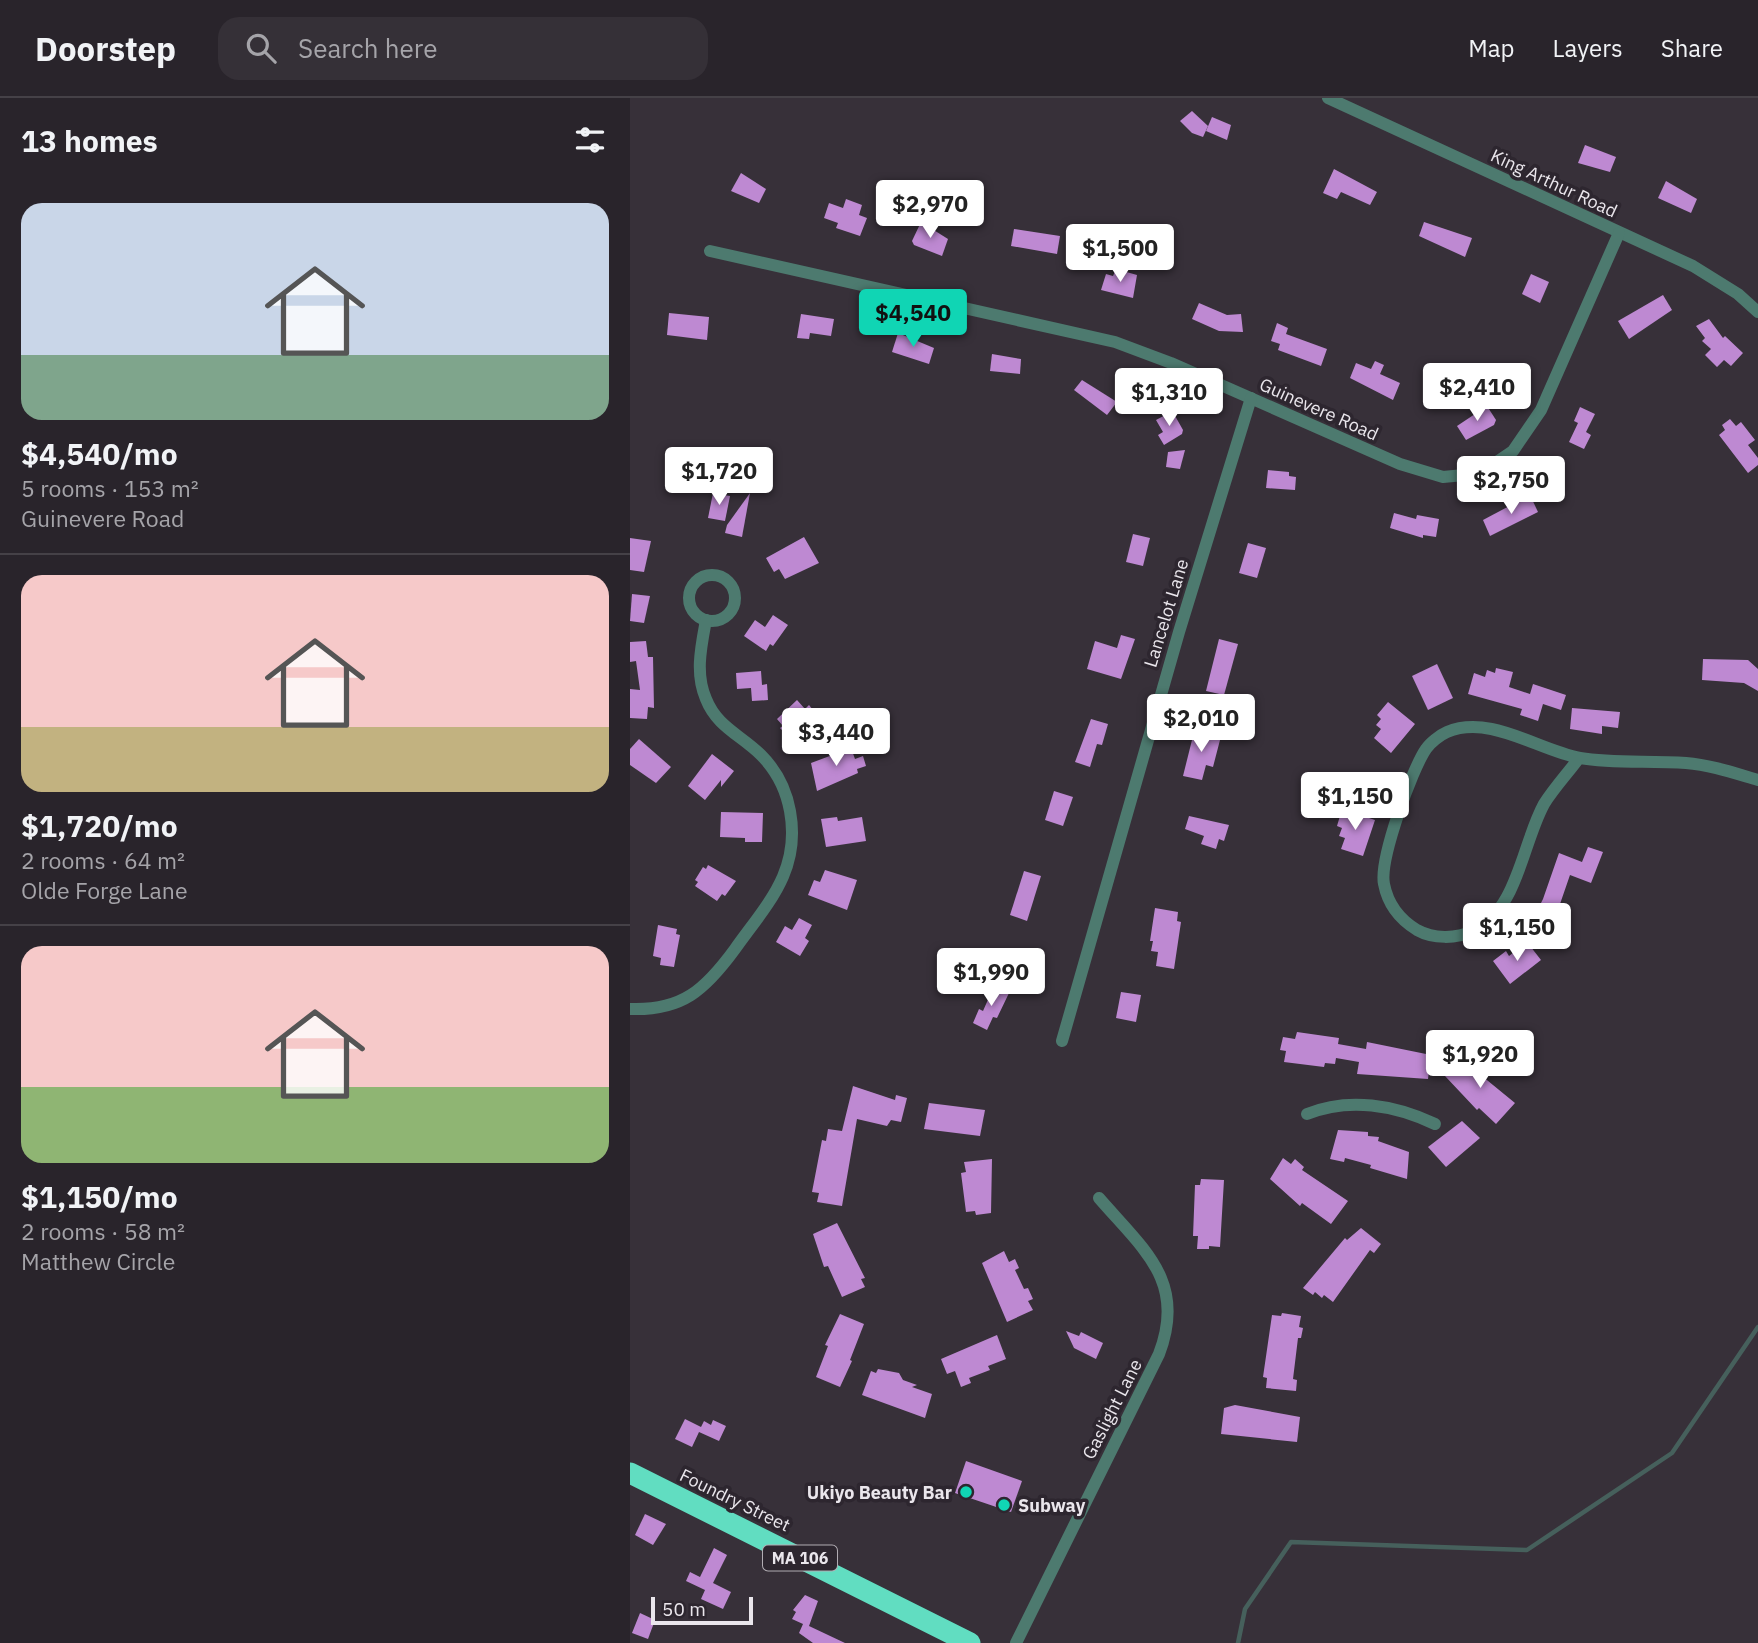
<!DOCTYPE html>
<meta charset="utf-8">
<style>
:root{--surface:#29242b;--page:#353037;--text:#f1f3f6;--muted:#a5a4a9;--line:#454147;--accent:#10d5b4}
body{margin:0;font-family:"IBM Plex Sans",sans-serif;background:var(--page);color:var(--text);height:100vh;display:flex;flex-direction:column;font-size:26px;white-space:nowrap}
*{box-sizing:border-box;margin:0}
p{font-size:23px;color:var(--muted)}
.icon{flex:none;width:38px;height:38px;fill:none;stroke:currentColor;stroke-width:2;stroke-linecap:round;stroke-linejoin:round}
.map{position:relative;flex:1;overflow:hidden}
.drawer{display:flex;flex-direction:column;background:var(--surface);width:630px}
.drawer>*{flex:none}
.scale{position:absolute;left:21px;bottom:18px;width:102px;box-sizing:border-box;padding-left:7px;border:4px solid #eae6ec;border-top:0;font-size:19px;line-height:24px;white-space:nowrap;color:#eae6ec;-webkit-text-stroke:5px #2d262f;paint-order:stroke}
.price{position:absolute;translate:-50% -60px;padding:0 16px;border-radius:7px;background:#fff;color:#222;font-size:23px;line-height:46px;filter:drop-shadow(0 2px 4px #0008)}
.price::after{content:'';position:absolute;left:50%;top:42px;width:21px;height:16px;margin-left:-10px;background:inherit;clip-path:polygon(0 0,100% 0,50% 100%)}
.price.on{background:var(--accent);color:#111}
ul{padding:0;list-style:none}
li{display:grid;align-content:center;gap:14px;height:371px;padding:0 21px}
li+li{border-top:2px solid var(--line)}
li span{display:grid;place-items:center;height:217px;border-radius:21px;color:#555}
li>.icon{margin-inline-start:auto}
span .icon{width:126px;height:126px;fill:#fffc;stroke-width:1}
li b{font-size:30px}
h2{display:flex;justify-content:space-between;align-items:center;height:84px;padding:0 21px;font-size:30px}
header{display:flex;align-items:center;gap:42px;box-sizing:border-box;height:98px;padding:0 35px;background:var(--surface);border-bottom:2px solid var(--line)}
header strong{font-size:33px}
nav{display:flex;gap:38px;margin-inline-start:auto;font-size:24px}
.search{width:490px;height:63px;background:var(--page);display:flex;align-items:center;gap:18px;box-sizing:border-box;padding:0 24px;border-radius:21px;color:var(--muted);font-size:26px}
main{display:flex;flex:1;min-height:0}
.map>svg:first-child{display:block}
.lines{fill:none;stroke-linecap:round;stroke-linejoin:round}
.stream{stroke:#46605c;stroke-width:4.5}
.building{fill:#be89d2}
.street{stroke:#4d7a6f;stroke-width:12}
.highway{stroke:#61ddc1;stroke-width:21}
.poi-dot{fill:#10d5b4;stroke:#2d262f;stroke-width:2.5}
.labels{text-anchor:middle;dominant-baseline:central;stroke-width:7;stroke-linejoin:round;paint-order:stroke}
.shield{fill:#2d262f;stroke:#b1acb3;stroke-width:2}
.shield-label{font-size:16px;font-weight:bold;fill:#eae6ec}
.street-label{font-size:18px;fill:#eae6ec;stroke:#2d262f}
.poi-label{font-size:18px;font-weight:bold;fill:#eae6ec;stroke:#2d262f;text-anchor:end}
</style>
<header>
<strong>Doorstep</strong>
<div class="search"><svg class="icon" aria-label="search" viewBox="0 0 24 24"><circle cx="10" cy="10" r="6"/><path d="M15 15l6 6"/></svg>Search here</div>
<nav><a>Map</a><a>Layers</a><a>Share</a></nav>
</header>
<main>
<section class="drawer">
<h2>13 homes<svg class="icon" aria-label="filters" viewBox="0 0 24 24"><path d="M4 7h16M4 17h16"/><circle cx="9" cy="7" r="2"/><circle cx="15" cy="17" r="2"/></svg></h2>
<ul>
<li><span style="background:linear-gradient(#c9d6e8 70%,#7fa58c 0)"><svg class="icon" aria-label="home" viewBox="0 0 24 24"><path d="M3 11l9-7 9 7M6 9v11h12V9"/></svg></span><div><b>$4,540/mo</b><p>5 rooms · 153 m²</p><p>Guinevere Road</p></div></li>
<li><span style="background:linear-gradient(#f6c9c9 70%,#c2b280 0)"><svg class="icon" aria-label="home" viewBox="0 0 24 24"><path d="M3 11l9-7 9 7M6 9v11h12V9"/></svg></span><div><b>$1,720/mo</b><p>2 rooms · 64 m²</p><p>Olde Forge Lane</p></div></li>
<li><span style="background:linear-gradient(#f6c9c9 65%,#8fb573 0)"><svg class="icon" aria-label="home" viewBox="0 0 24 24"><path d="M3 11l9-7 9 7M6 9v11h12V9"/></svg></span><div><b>$1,150/mo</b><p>2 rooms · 58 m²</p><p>Matthew Circle</p></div></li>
</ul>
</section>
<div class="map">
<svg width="1128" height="1545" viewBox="0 0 1128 1545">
<rect width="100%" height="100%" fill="#373039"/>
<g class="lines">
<polyline class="stream" points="608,1545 615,1511 661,1444 897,1452 1042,1355 1128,1229"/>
</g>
<g class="building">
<polygon points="562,13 578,28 573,39 562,35 550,23"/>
<polygon points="582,19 601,27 597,42 576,33"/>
<polygon points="955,47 986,59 980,74 948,65"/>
<polygon points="704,71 747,94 740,107 711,94 707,101 693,95"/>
<polygon points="111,75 136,91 129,105 101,93"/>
<polygon points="1036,83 1067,101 1061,115 1028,100"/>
<polygon points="216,101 232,107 229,117 237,120 230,138 206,130 208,125 194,120 199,105 213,110"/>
<polygon points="291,124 318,141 312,158 284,147 282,143"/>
<polygon points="794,124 842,140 835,159 789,138"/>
<polygon points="384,131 430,138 427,156 381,148"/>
<polygon points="486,171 507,177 503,200 471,192 476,176 483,178"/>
<polygon points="901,176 919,184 910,205 892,196"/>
<polygon points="1033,197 1042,212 999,241 988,223"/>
<polygon points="569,205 597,217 611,216 613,234 589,233 562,221"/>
<polygon points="39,215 79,219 77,242 37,237"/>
<polygon points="171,216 204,221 201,238 180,235 179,241 167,240"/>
<polygon points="1079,221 1093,240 1095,238 1113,255 1101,268 1094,262 1087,269 1075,257 1081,251 1072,243 1075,240 1066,228"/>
<polygon points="647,225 658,230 656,236 697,251 691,268 648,252 650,246 641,243"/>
<polygon points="268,235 304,250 299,266 262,254"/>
<polygon points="362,256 391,261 390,276 360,273"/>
<polygon points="745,263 754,267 750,276 770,285 763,302 720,280 726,265 741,271"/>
<polygon points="452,282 487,304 477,317 444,292"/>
<polygon points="857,308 866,322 864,327 836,342 827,328"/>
<polygon points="950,309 965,316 956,334 961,337 954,351 939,344 948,325 944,323"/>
<polygon points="539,315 544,316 553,332 552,336 534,347 528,337 533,334 526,322"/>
<polygon points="1100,321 1106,328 1111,324 1125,342 1118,347 1128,360 1128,367 1118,375 1089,337 1095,332 1092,327"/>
<polygon points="555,352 550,371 536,369 538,354"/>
<polygon points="638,372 659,374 659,378 666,379 665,392 636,390"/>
<polygon points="83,395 100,398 95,423 78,420"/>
<polygon points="120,395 112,439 95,435 97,427"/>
<polygon points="900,397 908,414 860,438 853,422"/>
<polygon points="764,415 786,421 787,417 809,421 806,439 793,437 793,440 760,430"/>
<polygon points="503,436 520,440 513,468 496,464"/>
<polygon points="174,439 189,465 155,481 149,471 144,474 136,460"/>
<polygon points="0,440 21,443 14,474 0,472"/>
<polygon points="618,445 636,450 627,480 609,475"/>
<polygon points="2,496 20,498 14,525 0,523"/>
<polygon points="143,517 158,527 143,548 140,546 136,553 114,538 125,522 135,529"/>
<polygon points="491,537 505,541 491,581 457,571 465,543 487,550"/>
<polygon points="589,541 608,546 594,597 576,593"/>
<polygon points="16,543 18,559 23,559 24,610 18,609 17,621 0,620 0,591 10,592 6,563 0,564 0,544"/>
<polygon points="1073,561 1118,562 1128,571 1128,593 1114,585 1072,582"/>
<polygon points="807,566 823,600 798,612 782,578"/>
<polygon points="866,570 883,574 879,589 900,596 903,586 936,597 931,612 913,606 908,623 890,617 892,611 838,596 844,575 855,579 857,572 865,575"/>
<polygon points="131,573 132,587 137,586 138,602 122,603 121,590 107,591 106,575"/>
<polygon points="167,602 175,611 179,607 187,617 163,643 150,630 153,628 147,621"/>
<polygon points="758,604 785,626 761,655 744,640 751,631 746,627 751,621 747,617"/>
<polygon points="942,610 990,614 988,630 972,628 972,636 940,631"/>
<polygon points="461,621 478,626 472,647 467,646 460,669 445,664"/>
<polygon points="565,630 583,635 582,641 590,642 583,669 576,667 572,682 553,678"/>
<polygon points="9,641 41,669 26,685 0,667 0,651"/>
<polygon points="221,650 225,661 233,658 236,668 227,671 228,675 187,693 181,665"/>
<polygon points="82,656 104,673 91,689 91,682 75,702 58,688"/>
<polygon points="424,693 443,699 433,728 415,722"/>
<polygon points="712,711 745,722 733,758 711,751 715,740 709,738 712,730 707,728"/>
<polygon points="91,714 133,715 132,744 115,744 115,740 90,739"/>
<polygon points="559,718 599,727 594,743 589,741 586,751 571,746 574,738 555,731"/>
<polygon points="207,719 208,723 232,719 236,743 196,749 191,721"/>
<polygon points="958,749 973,754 961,785 940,777 930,806 935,808 931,818 935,820 928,837 900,827 913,801 929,755 952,764"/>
<polygon points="78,767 106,783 95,798 92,796 87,803 65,788 68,784 65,782 73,769 76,771"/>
<polygon points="195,772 227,782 217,812 178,797 184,782 190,784"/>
<polygon points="394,773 411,778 397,823 380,817"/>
<polygon points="525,810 548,814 547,823 551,824 544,871 526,868 528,854 521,853 523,843 520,843"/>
<polygon points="169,820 182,827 175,840 179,843 170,858 146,844 155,828 162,832"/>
<polygon points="28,827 47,831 46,836 50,837 44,869 30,867 31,860 23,858"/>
<polygon points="897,844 911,862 880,886 863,863 876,853 879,858"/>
<polygon points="364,888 379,895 367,920 363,919 357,932 343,925 349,911 353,913"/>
<polygon points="491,894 511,897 506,924 486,920"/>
<polygon points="667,934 709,940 708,946 736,951 737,944 801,957 798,981 727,976 729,964 706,960 705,966 695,965 694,969 654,964 656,953 650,952 653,939 665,941"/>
<polygon points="834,960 856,974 852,978 885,1005 866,1026 849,1010 847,1012 815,978"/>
<polygon points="223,988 265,1002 266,997 277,1000 271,1024 261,1022 257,1028 227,1021 212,1108 187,1104 189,1095 182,1094 192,1042 196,1043 198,1031 212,1033"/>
<polygon points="299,1005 355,1012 350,1038 294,1031"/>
<polygon points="832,1023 850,1040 816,1069 798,1049"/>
<polygon points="708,1032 738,1034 738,1038 749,1039 748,1043 779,1054 777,1081 740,1070 741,1067 715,1060 714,1064 700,1061"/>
<polygon points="653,1060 661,1066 665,1061 674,1069 672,1072 718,1103 701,1126 672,1105 670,1108 640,1081"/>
<polygon points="362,1061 361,1115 346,1117 345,1113 336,1114 331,1075 336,1074 334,1064"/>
<polygon points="571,1081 594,1082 590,1149 579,1148 579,1151 567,1151 568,1138 563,1138 565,1087 570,1087"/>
<polygon points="207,1125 235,1180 231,1181 235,1189 212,1199 198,1168 194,1169 183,1136"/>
<polygon points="731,1130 751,1146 744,1155 740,1152 703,1204 694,1197 692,1200 685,1194 683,1197 673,1190 715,1140 717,1142"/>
<polygon points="374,1153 379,1164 385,1161 389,1170 385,1172 394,1191 398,1190 403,1201 398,1203 403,1212 377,1224 352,1165"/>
<polygon points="652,1215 671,1218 669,1229 673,1230 671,1240 668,1240 663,1281 667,1282 666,1293 636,1290 637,1280 633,1279 642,1217 651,1218"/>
<polygon points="210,1216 234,1226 220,1262 222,1263 210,1289 186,1279 198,1248 195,1247"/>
<polygon points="436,1233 449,1238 451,1234 473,1245 466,1261 444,1250"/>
<polygon points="367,1237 376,1261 358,1268 360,1272 339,1280 341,1285 331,1289 325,1273 317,1276 311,1261"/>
<polygon points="248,1271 269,1275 273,1282 287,1287 282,1289 302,1296 295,1320 232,1297 241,1273 246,1275"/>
<polygon points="605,1307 670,1319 667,1344 591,1336 594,1310"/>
<polygon points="55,1321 71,1329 74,1323 81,1327 83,1322 96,1328 89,1343 69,1334 62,1349 45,1341"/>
<polygon points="336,1363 392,1383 381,1414 325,1395"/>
<polygon points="15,1416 36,1426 23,1447 5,1437"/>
<polygon points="84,1450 97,1457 83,1485 101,1494 93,1511 71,1501 75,1492 56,1483 60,1474 70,1479"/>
<polygon points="175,1497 188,1503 179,1528 215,1545 183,1545 169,1535 173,1526 162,1521 166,1514 163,1512"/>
<polygon points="10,1515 25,1522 18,1541 2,1535"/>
</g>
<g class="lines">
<g class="street">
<polyline points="698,0 1063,168 1108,196 1128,214"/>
<polyline points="80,153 485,244 541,265 770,366 813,379 834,377 858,370 883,353 911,312 989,135"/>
<circle cx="82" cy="500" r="23"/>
<path d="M949,660C938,675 924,690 914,706C892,746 888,812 843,833C826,841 803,841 787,832C769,821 758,807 754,786C749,762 782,671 796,651C800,645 810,637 817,634C860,616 908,652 950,660C984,666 1021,662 1056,665C1081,667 1104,675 1128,682"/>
<path d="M0,911C52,913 75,892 105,851C137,806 171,773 160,713C156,691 147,673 131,657C111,637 87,629 76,601C65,576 71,549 76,522"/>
<polyline points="432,943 549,534 621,300"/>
<path d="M677,1016C719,999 765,1007 805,1026"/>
<path d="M386,1545L529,1256C557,1183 513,1151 469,1100"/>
</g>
<polyline class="highway" points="0,1375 340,1545"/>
</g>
<g class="poi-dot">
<circle cx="336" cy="1394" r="7"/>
<circle cx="374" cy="1407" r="7"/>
</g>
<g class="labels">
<rect class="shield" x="133" y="1447.5" width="74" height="25" rx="5"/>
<g class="shield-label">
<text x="170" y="1460">MA 106</text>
</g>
<g class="street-label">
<text transform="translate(924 85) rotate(25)">King Arthur Road</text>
<text transform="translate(689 311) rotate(24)">Guinevere Road</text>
<text transform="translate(536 515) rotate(-73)">Lancelot Lane</text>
<text transform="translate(482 1311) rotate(-63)">Gaslight Lane</text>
<text transform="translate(105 1402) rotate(26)">Foundry Street</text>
</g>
<g class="poi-label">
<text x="322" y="1394">Ukiyo Beauty Bar</text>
<text x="388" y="1407" text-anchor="start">Subway</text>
</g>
</g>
</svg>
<div class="scale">50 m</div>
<b class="price" style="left:300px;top:142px">$2,970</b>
<b class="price" style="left:490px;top:186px">$1,500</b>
<b class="price on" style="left:283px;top:251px">$4,540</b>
<b class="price" style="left:847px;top:325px">$2,410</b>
<b class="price" style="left:539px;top:330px">$1,310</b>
<b class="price" style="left:89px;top:409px">$1,720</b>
<b class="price" style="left:881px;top:418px">$2,750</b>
<b class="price" style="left:571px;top:656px">$2,010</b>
<b class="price" style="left:206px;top:670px">$3,440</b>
<b class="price" style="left:725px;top:734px">$1,150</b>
<b class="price" style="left:887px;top:865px">$1,150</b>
<b class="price" style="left:361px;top:910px">$1,990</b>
<b class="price" style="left:850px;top:992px">$1,920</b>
</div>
</main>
